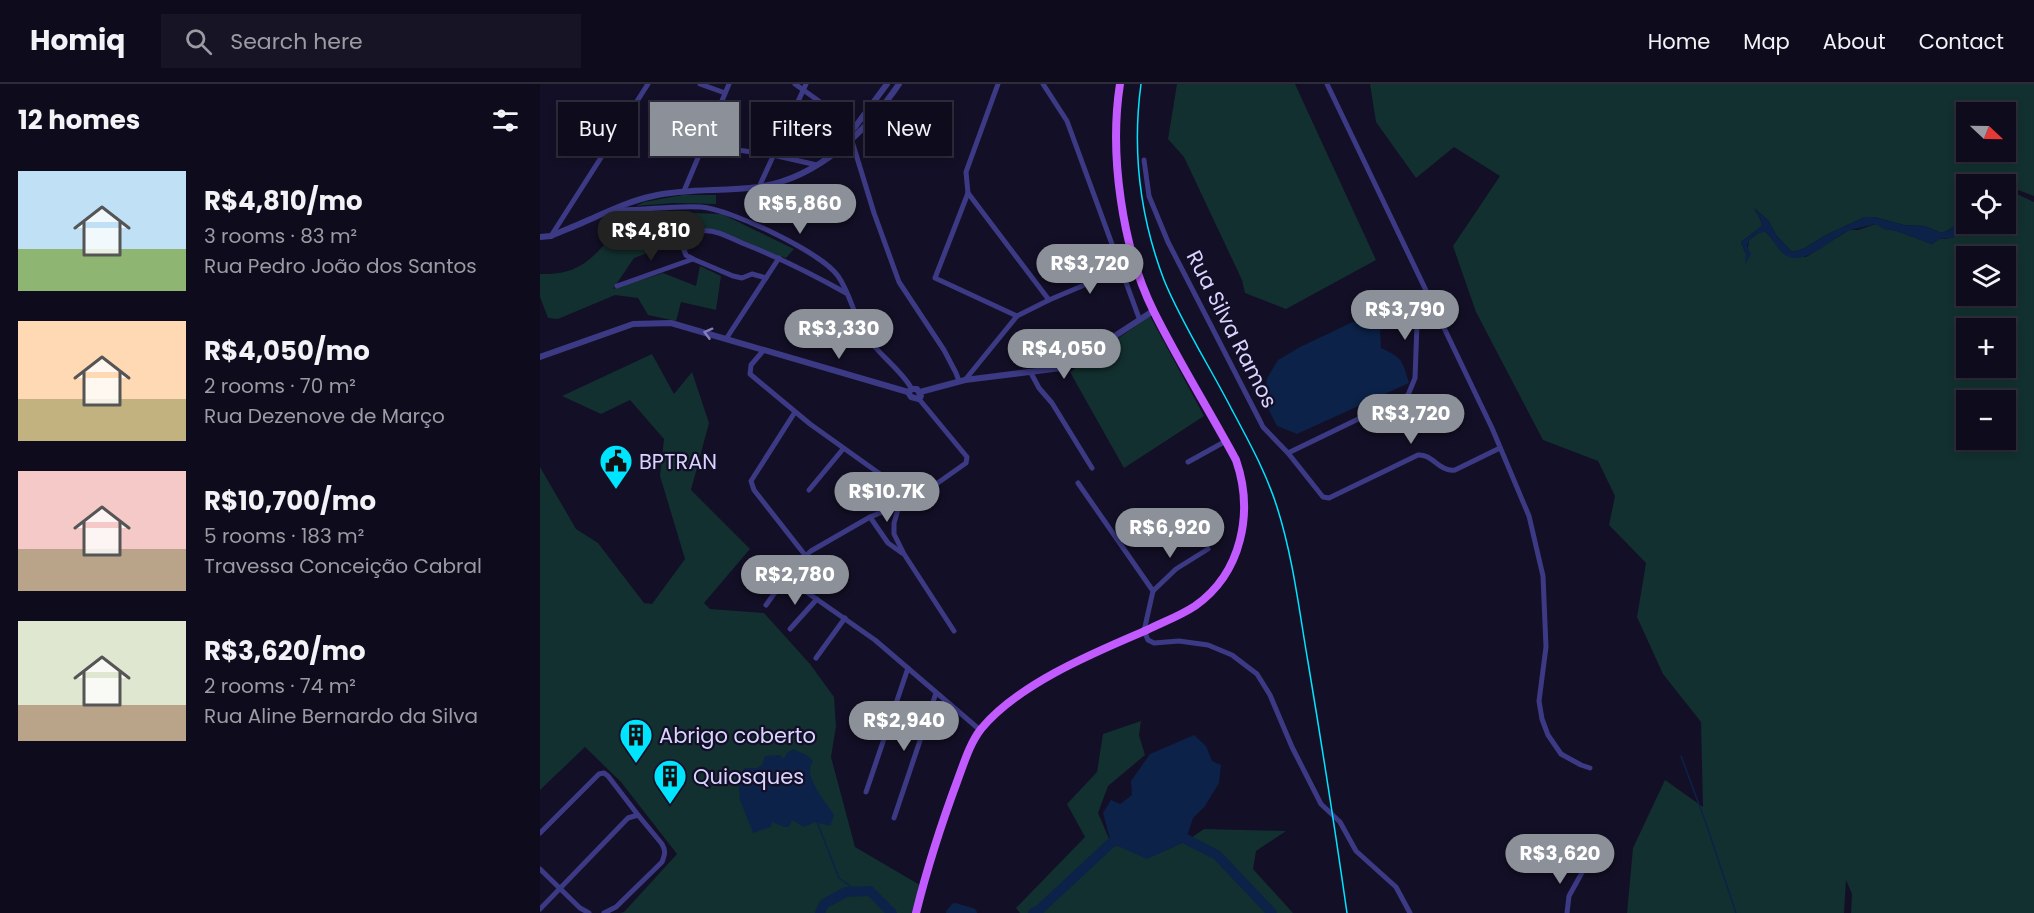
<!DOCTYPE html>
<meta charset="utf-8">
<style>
:root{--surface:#0e0b1c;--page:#171425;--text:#f1f3f6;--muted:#9b9ba3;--line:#2e2b3b;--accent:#8c9099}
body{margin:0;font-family:Poppins,sans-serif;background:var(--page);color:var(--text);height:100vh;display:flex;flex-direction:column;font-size:22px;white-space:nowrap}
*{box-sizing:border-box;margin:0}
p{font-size:20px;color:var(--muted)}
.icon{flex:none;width:33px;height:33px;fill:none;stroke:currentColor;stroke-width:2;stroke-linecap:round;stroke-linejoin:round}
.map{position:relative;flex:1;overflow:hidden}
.panel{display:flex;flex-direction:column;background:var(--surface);width:540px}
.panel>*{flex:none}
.hud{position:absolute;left:18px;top:18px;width:570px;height:54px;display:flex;gap:12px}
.needle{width:39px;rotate:112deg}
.controls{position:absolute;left:1416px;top:18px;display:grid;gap:12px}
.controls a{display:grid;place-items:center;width:60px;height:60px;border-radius:0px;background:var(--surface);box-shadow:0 3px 9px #0003,0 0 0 2px var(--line);font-size:30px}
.price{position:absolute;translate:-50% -51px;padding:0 14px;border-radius:21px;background:var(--accent);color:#fff;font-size:20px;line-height:39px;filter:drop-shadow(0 2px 3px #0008)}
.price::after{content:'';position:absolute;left:50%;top:36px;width:18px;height:14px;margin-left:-9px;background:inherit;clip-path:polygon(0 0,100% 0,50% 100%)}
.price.selected{background:#222;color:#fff}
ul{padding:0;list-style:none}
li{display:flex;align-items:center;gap:18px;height:150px;padding:0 18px}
li span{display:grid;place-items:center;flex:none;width:168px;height:120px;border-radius:0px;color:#555}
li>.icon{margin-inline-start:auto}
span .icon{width:72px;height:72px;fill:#fffc;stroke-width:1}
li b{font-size:26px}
h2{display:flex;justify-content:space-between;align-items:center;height:72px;padding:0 18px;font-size:26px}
.tag{padding:0 21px;border-radius:0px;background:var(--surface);box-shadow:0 3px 9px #0003,0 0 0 2px var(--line);font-size:21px;line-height:54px}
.tag.selected{background:var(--accent);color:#fff}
header{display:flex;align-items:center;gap:36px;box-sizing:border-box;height:84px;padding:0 30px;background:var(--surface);border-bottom:2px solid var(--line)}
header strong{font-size:28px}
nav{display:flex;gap:33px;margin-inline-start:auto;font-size:21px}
.search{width:420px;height:54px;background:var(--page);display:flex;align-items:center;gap:15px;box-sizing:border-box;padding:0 21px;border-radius:0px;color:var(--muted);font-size:22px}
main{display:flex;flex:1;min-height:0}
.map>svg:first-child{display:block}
.green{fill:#12302f;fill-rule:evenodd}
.water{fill:#0c2248}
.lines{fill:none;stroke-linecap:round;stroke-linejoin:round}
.stream{stroke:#0c2248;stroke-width:1.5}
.river{stroke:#0c2248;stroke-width:10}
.minor{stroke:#3d3a85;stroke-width:5}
.tertiary{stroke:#3d3a85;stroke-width:6}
.primary{stroke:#c25bff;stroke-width:8}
.tram{stroke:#00e5ff;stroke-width:1.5}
.oneway{stroke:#837fbc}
.labels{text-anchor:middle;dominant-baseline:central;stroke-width:4.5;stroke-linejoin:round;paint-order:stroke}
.street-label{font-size:21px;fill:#d9d4ff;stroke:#130f26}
.poi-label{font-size:21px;fill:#d9d4ff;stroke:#130f26;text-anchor:start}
</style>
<header>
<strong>Homiq</strong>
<div class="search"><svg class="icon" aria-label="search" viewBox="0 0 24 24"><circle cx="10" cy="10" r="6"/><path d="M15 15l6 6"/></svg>Search here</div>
<nav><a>Home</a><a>Map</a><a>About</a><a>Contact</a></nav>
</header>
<main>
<section class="panel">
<h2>12 homes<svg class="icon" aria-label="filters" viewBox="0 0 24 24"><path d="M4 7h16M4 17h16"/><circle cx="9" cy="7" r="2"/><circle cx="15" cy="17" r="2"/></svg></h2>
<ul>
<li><span style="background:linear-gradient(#bfe0f5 65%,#8fb573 0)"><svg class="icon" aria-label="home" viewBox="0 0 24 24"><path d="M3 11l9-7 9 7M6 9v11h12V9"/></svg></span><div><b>R$4,810/mo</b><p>3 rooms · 83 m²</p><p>Rua Pedro João dos Santos</p></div></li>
<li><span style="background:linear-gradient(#ffd9b3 65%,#c2b280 0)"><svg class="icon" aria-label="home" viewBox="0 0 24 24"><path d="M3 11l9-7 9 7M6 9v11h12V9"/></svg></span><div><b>R$4,050/mo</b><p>2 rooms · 70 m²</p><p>Rua Dezenove de Março</p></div></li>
<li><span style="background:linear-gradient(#f6c9c9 65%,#b9a48a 0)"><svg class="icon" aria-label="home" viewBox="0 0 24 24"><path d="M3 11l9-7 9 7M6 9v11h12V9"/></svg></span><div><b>R$10,700/mo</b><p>5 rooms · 183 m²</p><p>Travessa Conceição Cabral</p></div></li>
<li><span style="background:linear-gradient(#dfe7d0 70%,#b9a48a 0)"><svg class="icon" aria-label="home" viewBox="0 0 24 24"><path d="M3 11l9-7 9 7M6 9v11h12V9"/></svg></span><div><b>R$3,620/mo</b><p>2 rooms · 74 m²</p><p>Rua Aline Bernardo da Silva</p></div></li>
</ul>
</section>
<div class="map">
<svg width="1494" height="829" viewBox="0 0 1494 829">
<rect width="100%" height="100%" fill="#130f26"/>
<g class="green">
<polygon points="637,0 755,0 836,176 746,225 705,209 702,196 644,73 628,55"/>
<path d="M830,0H1494V112L1454,97L1446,100H1426C1426,123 1427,140 1402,149L1384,142L1364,141L1334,133H1325L1286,151L1263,165L1252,168L1236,151L1228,136L1215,125L1221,137L1222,142L1201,158L1206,170V178L1209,156L1220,148H1226L1244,170L1266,173L1309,146H1318L1336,140L1345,145L1357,147L1392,160L1399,155H1407L1426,136V140H1466V105L1494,118V829H1311L1312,810L1306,796L1304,829H1087L1093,764L1125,696L1163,723L1161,638L1123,590L1097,533L1106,479L1069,441L1075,412L1058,377L1003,356L936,228L913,162L960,92L914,63L876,94L836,38ZM1426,28H1466V68H1426ZM1426,172H1466V212H1426ZM1426,244H1466V284H1426ZM1426,316H1466V356H1426Z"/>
<polygon points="143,111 176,111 176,120 134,119 96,122 104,118"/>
<path d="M124,128L182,130L254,165L246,174L156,144L137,158L94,174L73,205L123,189L156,202L160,182L181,192L176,226L141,218L136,237L108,231L98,214L75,211L18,235L8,234L0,213V190C43,191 51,173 79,146H106Z"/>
<polygon points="610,232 664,332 584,384 530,288"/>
<polygon points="112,270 134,310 152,288 169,339 151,406 210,465 164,519 170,525 224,529 270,580 294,613 296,642 291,673 315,763 385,804 377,829 80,829 84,828 137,770 81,698 45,663 0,706 0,383 36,445 58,459 104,519 112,520 145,475 120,392 124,355 90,316 61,330 22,312"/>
<polygon points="601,637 599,651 605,671 568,702 558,729 571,759 645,758 664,745 746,747 716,767 713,785 753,829 480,829 476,824 545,753 527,720 557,688 563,650"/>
</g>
<g class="water">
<path d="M1213,124L1228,136L1236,151L1252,168L1263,165L1286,151L1325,133H1333L1364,141L1384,142L1402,149L1410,146L1426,126V136L1414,154L1399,155L1392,160L1357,147L1345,145L1335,140C1326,143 1315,144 1308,147C1291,154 1263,185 1244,170C1237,165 1233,155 1226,148C1217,148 1210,153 1207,162L1211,170L1205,181L1206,170L1201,158L1222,142L1221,136Z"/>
<path d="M857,217L869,224L849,237L840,247L841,264C863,274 862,276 869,299L757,350L737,342L724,317L727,294L738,276L760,263Z"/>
<polygon points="654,651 666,662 672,677 681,681 679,699 665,722 653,734 645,758 607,775 571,759 563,729 571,716 580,720 592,711 591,697 610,670"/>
<path d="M253,665L268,672L273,677C262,692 285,716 294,731L290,742L275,738L264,743L252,736L249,743H244L232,738L231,743L213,749L200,716L198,692L202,691L204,684H217L222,681L225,672L240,671L244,675L247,669Z"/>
</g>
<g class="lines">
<g class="stream">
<polyline points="1141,672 1167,742 1196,829"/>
<polyline points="277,738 299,794 317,807"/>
</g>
<g class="river">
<polyline points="634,749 677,771 732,829"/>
<polyline points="280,829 284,820 306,808 330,807 352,829"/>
<polyline points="411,829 415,824 432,829"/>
<polyline points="493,829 499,826 571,759 584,753"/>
</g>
<g class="minor">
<polyline points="160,0 185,9"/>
<polyline points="255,0 315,43"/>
<polyline points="458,0 426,88 428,109 395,194 477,232"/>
<polyline points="503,0 527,37 599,234"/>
<polyline points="787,0 952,344 989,432 1003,492 1006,563 999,617 1002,635 1008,651 1021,670 1041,681 1050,684"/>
<polyline points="311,54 334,129 359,198 404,266 416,289 419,297"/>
<polyline points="163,61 233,71 277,81"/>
<path d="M604,76L609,112L628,158L719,335L723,343L748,369L783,413L789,414L878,371C893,370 899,388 915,386L960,364"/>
<polyline points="219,103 266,0"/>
<polyline points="144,107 189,0"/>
<polyline points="428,109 509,216"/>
<path d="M74,126C103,127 132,121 161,123C190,125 281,168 298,192C310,209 314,232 325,250C338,271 359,283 372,305"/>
<polyline points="11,152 108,0"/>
<path d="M226,194L212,190L202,194L193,192L153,175L146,171L144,166C148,158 152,149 162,147C176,145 190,154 202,159C238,173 272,190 306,209"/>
<polyline points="77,202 153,175"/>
<polyline points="186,255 239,174"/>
<polyline points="223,267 211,281 210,290 270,340 375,415"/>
<polyline points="491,289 499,304 512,319 552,384"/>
<polyline points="425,296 477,232 509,216 582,185"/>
<polyline points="255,328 211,397 214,406 265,471"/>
<polyline points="748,369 868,311 875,294 877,240 891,217"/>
<polyline points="648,378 686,357"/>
<polyline points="538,399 613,507"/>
<polyline points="269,406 303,365"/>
<polyline points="359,422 354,439 354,450 364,470 414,547"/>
<polyline points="330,433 348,459 362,469"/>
<polyline points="668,465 636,485 613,507 604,547 608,556 614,559 639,557 668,561 692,571 717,590 730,611 752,663 781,720 800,738 816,767 856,803 870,829"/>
<polyline points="245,493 335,556 440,646"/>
<polyline points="226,521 254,482 271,467 330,433 375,415 426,379 427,373 379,315"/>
<polyline points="250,545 277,515"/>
<polyline points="276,574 305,534"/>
<polyline points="326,708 368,584"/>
<polyline points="354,734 396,609"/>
<polyline points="0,749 59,690 64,689 68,692 98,731"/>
<polyline points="0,785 40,824 49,829"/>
<path d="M0,825L88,734L98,731L122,760C126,767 125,770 122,778L76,823L64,829"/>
<polyline points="1027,829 1029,812 1044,785 1045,779"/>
</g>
<g class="tertiary">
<polyline points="294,64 315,43 347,0"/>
<path d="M0,153L11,152C22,147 33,143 44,138C67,128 89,117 113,112C148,104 183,108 218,103C277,95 327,47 359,0"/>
<polyline points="0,273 93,240 131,239 368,308"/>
<polygon points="377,305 381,312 379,315 371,313 368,308 372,305"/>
<polyline points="380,308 425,296 521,284 538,276 613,227"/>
</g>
<path class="primary" d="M376,829C387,784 402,738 418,695C424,679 430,659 441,645C478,600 553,569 607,546C623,538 640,532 655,522C702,489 714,428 696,376C669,326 639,278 614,228C582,164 569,70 580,0"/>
<path class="tram" d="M601,0C592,67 600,133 624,196C641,238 670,283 691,324C708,356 726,388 737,423C753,473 759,526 768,578C782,662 795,745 807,829"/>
</g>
<defs><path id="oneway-chevron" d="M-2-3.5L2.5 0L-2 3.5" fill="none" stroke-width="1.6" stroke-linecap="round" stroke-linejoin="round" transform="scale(1.5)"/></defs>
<use class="oneway" href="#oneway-chevron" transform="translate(168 249) rotate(-165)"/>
<defs>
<symbol id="civic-pin" viewBox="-11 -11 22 30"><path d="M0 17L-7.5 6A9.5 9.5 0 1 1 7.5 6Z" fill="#00e5ff" stroke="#130f26"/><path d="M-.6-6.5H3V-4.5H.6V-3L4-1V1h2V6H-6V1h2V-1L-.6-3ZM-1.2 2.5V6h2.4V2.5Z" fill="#111"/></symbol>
<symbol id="building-pin" viewBox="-11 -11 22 30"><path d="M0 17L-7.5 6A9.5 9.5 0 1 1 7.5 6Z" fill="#00e5ff" stroke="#130f26"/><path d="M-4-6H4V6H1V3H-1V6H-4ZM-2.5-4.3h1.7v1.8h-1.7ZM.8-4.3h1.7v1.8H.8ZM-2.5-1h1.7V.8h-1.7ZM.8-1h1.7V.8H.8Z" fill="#111"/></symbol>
</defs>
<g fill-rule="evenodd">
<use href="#civic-pin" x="57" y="358" width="38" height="52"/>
<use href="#building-pin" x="77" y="632" width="38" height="52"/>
<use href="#building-pin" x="111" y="673" width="38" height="52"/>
</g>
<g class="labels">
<g class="street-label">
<text transform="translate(692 245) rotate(63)">Rua Silva Ramos</text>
</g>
<g class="poi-label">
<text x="99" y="377">BPTRAN</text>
<text x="119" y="651">Abrigo coberto</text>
<text x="153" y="692">Quiosques</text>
</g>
</g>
</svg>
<div class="controls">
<a><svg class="needle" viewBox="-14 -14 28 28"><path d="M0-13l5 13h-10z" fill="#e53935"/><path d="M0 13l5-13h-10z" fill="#9b9ba3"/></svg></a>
<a><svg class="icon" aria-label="locate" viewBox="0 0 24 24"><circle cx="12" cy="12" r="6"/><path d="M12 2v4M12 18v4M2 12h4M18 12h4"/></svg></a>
<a><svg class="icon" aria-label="layers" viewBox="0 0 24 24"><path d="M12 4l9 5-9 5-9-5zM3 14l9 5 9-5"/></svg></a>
<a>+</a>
<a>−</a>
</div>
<b class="price" style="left:260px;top:151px">R$5,860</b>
<b class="price selected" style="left:111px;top:178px">R$4,810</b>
<b class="price" style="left:550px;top:211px">R$3,720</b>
<b class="price" style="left:865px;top:257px">R$3,790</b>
<b class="price" style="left:299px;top:276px">R$3,330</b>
<b class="price" style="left:524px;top:296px">R$4,050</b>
<b class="price" style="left:871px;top:361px">R$3,720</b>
<b class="price" style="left:347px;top:439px">R$10.7K</b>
<b class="price" style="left:630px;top:475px">R$6,920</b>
<b class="price" style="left:255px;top:522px">R$2,780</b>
<b class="price" style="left:364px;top:668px">R$2,940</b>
<b class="price" style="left:1020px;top:801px">R$3,620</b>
<div class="hud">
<a class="tag">Buy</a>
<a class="tag selected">Rent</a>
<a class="tag">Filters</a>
<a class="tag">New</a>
</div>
</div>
</main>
